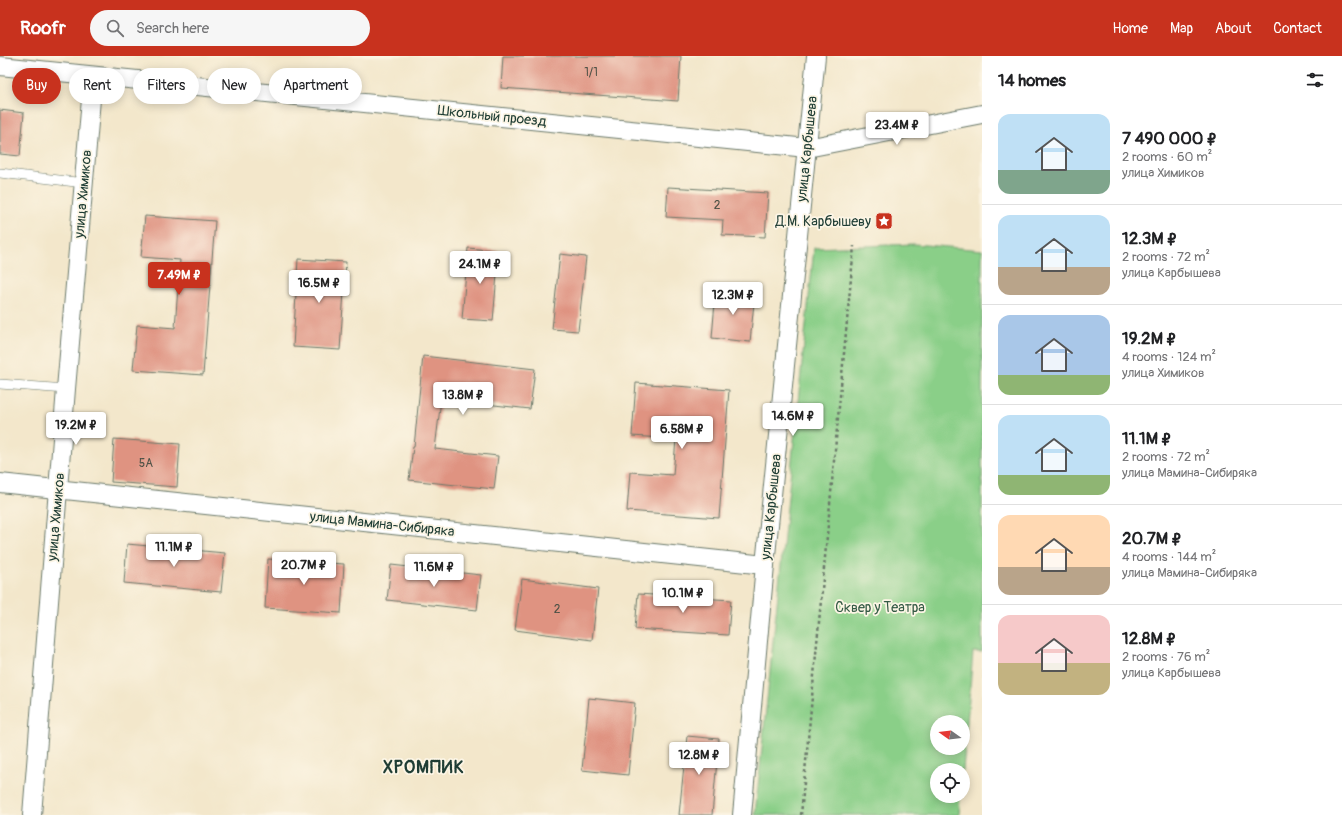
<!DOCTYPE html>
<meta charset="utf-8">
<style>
:root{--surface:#fff;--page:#f6f6f6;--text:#202124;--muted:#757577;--line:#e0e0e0;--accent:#c8321e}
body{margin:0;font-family:Pangolin,sans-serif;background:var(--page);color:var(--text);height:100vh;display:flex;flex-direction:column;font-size:15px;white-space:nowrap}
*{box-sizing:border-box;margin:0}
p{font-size:13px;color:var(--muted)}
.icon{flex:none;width:22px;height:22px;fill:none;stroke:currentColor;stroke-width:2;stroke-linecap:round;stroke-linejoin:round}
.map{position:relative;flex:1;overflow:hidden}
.details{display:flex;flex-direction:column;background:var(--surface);width:360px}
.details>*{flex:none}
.top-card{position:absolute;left:12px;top:12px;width:380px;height:36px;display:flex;gap:8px}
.needle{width:26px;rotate:284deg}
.controls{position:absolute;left:930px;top:659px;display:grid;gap:8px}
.controls a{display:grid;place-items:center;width:40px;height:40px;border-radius:50%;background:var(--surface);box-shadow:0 2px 10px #0003;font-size:20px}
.price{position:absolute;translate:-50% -34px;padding:0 9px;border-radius:4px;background:#fff;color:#222;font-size:13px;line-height:26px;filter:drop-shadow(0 1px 2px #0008)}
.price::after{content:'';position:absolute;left:50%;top:24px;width:12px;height:9px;margin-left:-6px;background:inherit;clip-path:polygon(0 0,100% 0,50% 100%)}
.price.current{background:var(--accent);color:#fff}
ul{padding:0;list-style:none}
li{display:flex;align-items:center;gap:12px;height:100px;padding:0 16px}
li+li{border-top:1px solid var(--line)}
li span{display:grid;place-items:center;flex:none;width:112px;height:80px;border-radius:12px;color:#555}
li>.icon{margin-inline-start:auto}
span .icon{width:48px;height:48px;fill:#fffc;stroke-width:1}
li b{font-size:17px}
h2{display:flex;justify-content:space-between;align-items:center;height:48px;padding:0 16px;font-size:17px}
.tag{padding:0 14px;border-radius:18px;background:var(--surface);box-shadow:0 2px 10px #0003;font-size:14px;line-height:36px}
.tag.current{background:var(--accent);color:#fff}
header{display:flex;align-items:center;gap:24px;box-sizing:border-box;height:56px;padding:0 20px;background:var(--accent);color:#fff}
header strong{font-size:19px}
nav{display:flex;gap:22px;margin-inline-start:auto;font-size:14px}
.search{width:280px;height:36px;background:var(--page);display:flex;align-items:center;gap:10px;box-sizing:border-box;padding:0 14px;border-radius:22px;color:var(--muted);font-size:15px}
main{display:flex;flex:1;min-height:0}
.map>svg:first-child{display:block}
.green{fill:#8acf88;stroke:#54865e;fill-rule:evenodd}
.building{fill:#df9381}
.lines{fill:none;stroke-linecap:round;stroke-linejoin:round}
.service-casing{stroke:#697869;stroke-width:10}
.minor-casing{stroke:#697869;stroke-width:20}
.path{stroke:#697869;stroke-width:2.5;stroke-dasharray:3 3;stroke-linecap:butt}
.service{stroke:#fff;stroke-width:9}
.minor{stroke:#fff;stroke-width:18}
.labels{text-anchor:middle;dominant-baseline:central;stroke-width:3.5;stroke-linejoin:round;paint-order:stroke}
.number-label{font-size:12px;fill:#4f5247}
.street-label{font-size:14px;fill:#1f3d34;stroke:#fcf5e5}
.poi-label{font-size:14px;fill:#1f3d34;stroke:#fcf5e5;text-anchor:end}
.park-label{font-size:14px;fill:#345a45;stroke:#fcf5e5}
.district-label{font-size:18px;font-weight:bold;letter-spacing:1px;fill:#1f3d34;stroke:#fcf5e5}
</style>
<header>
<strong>Roofr</strong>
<div class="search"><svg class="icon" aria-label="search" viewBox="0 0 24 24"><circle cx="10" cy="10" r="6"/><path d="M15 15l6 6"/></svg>Search here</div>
<nav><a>Home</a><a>Map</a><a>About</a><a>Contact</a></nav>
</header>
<main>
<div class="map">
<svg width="982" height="759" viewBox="0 0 982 759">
<rect width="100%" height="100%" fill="#fcf5e5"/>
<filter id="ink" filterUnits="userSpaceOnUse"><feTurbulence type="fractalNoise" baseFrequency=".025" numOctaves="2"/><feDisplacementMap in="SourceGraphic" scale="8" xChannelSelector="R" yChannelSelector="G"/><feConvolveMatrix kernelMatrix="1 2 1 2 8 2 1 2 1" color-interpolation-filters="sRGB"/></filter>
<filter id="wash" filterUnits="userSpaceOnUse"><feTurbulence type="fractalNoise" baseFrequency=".012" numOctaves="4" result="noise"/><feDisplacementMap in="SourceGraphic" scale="16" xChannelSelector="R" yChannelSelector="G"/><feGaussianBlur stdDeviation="0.9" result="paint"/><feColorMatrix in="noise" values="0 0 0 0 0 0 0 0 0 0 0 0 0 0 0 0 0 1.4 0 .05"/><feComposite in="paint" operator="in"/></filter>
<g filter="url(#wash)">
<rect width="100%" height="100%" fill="#f3e7cb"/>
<path class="green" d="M914,188L982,194V596H973L963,714H937V740H960L959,759H755L814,192ZM937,666H963V692H937Z"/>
<g id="blocks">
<g class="building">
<polygon points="503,0 681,0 678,45 501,32"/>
<polygon points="0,54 24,57 20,100 0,98"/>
<polygon points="668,131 768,137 765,181 722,179 723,164 666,161"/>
<polygon points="145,160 215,165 203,319 133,314 137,269 175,272 180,204 141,201"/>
<polygon points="468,192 499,195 493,265 462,263"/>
<polygon points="560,198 586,201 578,275 552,273"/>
<polygon points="298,203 346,206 340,294 293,291"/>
<polygon points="716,234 755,237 750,286 712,282"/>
<polygon points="423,300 535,313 530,353 441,343 435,393 498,400 494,433 409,424 413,391 414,391"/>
<polygon points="636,327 729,334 719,462 627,455 630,416 673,419 676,383 632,380"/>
<polygon points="114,383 180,388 177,431 111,426"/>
<polygon points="127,488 225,497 221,536 124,527"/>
<polygon points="268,503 344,508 341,557 265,552"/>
<polygon points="391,509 481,519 477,554 387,544"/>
<polygon points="522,523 598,533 592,584 515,574"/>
<polygon points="638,538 731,544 728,579 635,573"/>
<polygon points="589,642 635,647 628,719 582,714"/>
<polygon points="687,680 719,683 712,759 679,759"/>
</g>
</g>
</g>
<g filter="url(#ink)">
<use href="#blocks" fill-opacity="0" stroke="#697869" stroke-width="1"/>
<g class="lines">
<defs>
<g id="service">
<polyline points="0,117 84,127"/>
<polyline points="0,328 66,333"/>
</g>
<g id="minor">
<polyline points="0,10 807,92 982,58"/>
<polyline points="0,427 765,509"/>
<polyline points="32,759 66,333 93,20"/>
<polyline points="742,759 765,509 816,0"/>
</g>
</defs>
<use href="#service" class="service-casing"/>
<use href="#minor" class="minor-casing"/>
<polyline class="path" points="801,759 854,190"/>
<use href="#service" class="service"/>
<use href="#minor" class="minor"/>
</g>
</g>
<defs>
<symbol id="sight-square" viewBox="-11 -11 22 22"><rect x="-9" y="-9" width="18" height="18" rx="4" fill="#c8321e" stroke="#fcf5e5"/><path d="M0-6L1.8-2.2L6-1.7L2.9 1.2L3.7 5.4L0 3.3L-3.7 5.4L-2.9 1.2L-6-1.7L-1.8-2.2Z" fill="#fff"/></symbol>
</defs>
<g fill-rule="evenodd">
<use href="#sight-square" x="874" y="155" width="20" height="20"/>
</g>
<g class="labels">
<g class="number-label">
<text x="591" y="16">1/1</text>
<text x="717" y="149">2</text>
<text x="146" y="407">5А</text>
<text x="557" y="553">2</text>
</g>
<g class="street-label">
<text transform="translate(492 60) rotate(6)">Школьный проезд</text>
<text transform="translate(807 93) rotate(-84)">улица Карбышева</text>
<text transform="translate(83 138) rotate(-85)">улица Химиков</text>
<text transform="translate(771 451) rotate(-84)">улица Карбышева</text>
<text transform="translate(56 461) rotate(-85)">улица Химиков</text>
<text transform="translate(382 468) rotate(6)">улица Мамина-Сибиряка</text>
</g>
<g class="poi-label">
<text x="871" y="165">Д.М. Карбышеву</text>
</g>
<g class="park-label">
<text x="880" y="551">Сквер у Театра</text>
</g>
<g class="district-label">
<text x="424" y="711">ХРОМПИК</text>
</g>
</g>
</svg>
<div class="controls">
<a><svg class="needle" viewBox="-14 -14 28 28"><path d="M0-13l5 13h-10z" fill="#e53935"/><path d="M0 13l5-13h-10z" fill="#757577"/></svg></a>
<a><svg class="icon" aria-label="locate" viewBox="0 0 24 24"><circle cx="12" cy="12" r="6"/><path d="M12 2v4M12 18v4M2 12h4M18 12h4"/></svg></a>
</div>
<b class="price" style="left:897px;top:90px">23.4M ₽</b>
<b class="price" style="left:480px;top:229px">24.1M ₽</b>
<b class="price current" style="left:179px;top:240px">7.49M ₽</b>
<b class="price" style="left:319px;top:248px">16.5M ₽</b>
<b class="price" style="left:733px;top:260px">12.3M ₽</b>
<b class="price" style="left:463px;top:360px">13.8M ₽</b>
<b class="price" style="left:793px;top:381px">14.6M ₽</b>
<b class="price" style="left:76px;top:390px">19.2M ₽</b>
<b class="price" style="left:682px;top:394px">6.58M ₽</b>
<b class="price" style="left:174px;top:512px">11.1M ₽</b>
<b class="price" style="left:304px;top:530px">20.7M ₽</b>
<b class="price" style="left:434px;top:532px">11.6M ₽</b>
<b class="price" style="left:683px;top:558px">10.1M ₽</b>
<b class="price" style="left:699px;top:720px">12.8M ₽</b>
<div class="top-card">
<a class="tag current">Buy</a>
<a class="tag">Rent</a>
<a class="tag">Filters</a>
<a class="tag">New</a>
<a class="tag">Apartment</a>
</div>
</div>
<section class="details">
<h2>14 homes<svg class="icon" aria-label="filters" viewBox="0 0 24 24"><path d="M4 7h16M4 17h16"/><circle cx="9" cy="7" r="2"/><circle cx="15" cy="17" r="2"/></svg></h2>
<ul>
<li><span style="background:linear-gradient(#bfe0f5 70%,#7fa58c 0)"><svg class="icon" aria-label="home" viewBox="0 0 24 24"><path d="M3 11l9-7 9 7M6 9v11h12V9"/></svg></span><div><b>7 490 000 ₽</b><p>2 rooms · 60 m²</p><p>улица Химиков</p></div></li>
<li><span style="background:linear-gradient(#bfe0f5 65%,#b9a48a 0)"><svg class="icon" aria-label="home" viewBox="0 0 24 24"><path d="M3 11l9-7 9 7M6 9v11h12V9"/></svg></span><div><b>12.3M ₽</b><p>2 rooms · 72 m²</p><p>улица Карбышева</p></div></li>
<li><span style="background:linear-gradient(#a9c7e8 75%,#8fb573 0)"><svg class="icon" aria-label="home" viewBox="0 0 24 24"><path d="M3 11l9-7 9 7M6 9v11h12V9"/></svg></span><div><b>19.2M ₽</b><p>4 rooms · 124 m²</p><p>улица Химиков</p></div></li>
<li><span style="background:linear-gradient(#bfe0f5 75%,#8fb573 0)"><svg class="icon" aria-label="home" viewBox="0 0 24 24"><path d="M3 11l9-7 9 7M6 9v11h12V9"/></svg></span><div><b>11.1M ₽</b><p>2 rooms · 72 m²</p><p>улица Мамина-Сибиряка</p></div></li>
<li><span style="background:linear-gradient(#ffd9b3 65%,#b9a48a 0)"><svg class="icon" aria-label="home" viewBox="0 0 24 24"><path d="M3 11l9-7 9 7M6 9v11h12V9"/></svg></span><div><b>20.7M ₽</b><p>4 rooms · 144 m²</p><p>улица Мамина-Сибиряка</p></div></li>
<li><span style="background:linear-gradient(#f6c9c9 60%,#c2b280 0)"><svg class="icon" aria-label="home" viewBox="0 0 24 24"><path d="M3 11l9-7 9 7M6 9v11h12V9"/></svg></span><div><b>12.8M ₽</b><p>2 rooms · 76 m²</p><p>улица Карбышева</p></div></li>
</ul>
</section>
</main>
